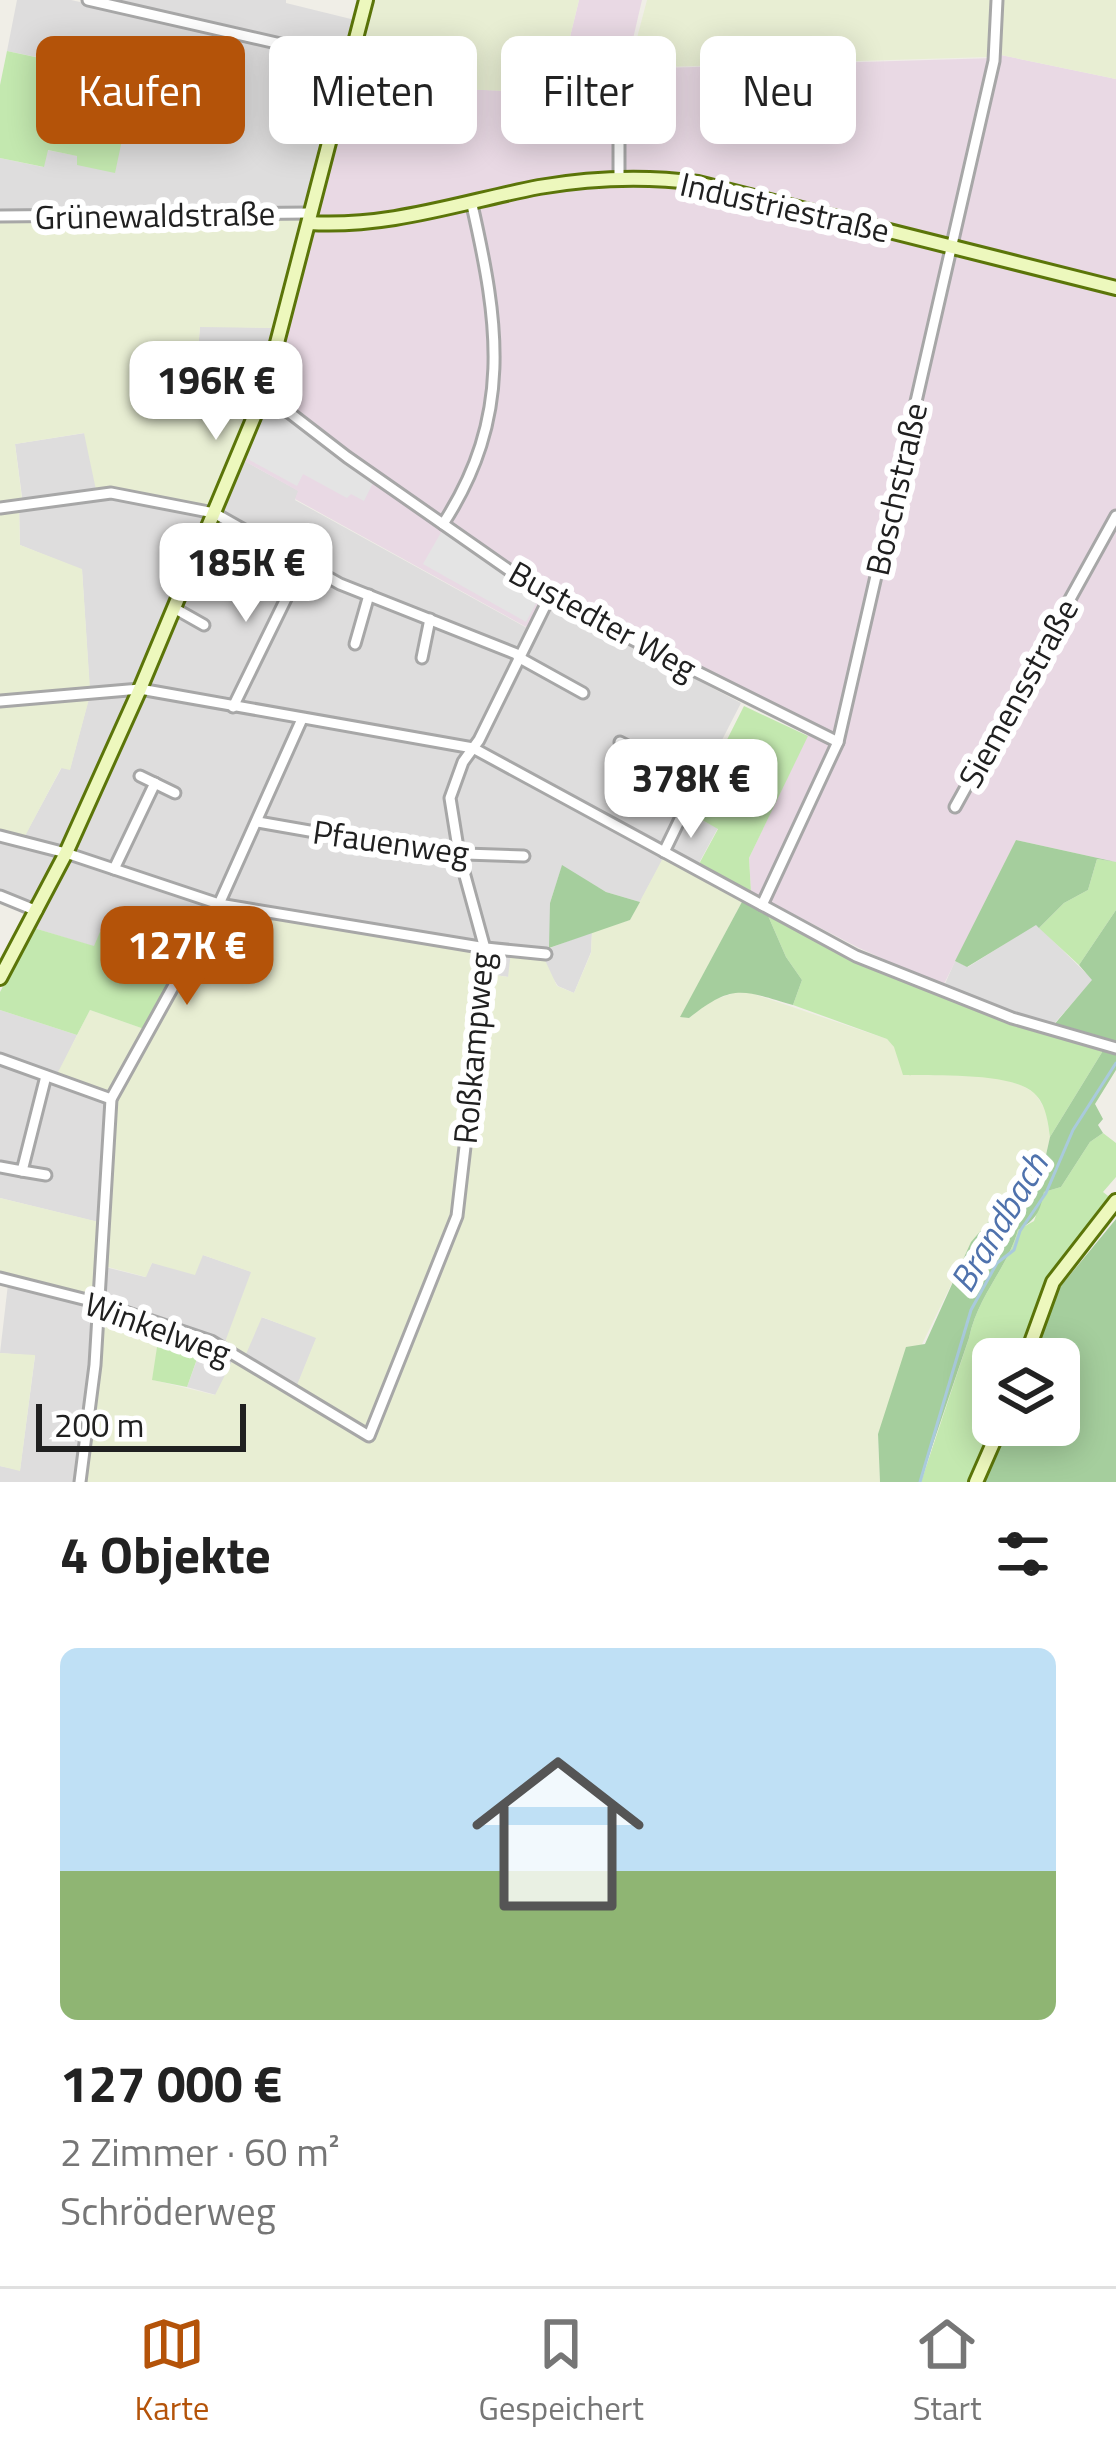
<!DOCTYPE html>
<html lang="de">
<meta charset="utf-8">
<style>
:root{--surface:#fff;--page:#f2f2f2;--text:#222;--muted:#767676;--line:#e0e0e0;--accent:#b45309}
body{margin:0;font-family:"Titillium Web",sans-serif;background:var(--page);color:var(--text);height:100vh;display:flex;flex-direction:column;font-size:45px;white-space:nowrap}
*{box-sizing:border-box;margin:0}
p{font-size:39px;color:var(--muted)}
.icon{flex:none;width:66px;height:66px;fill:none;stroke:currentColor;stroke-width:2;stroke-linecap:round;stroke-linejoin:round}
.map{position:relative;height:1482px;overflow:hidden}
.drawer{display:flex;flex-direction:column;background:var(--surface);flex:1}
.drawer>*{flex:none}
.hud{position:absolute;left:36px;top:36px;width:1044px;height:108px;display:flex;gap:24px}
.controls{position:absolute;left:972px;top:1338px;display:grid;gap:24px}
.controls a{display:grid;place-items:center;width:108px;height:108px;border-radius:18px;background:var(--surface);box-shadow:0 6px 30px #0003;font-size:60px}
.scale{position:absolute;left:36px;bottom:30px;width:210px;box-sizing:border-box;padding-left:12px;border:6px solid #202020;border-top:0;font-size:33px;line-height:42px;white-space:nowrap;color:#202020;-webkit-text-stroke:9px #fff;paint-order:stroke}
.price{position:absolute;translate:-50% -102px;padding:0 27px;border-radius:24px;background:#fff;color:#222;font-size:39px;line-height:78px;filter:drop-shadow(0 3px 6px #0008)}
.price::after{content:'';position:absolute;left:50%;top:72px;width:36px;height:27px;margin-left:-18px;background:inherit;clip-path:polygon(0 0,100% 0,50% 100%)}
.price.on{background:var(--accent);color:#fff}
ul{padding:0;list-style:none}
li{display:grid;align-content:center;gap:24px;height:636px;padding:0 60px}
li span{display:grid;place-items:center;height:372px;border-radius:18px;color:#555}
li>.icon{margin-inline-start:auto}
span .icon{width:216px;height:216px;fill:#fffc;stroke-width:1}
li b{font-size:51px}
h2{display:flex;justify-content:space-between;align-items:center;height:144px;padding:0 60px;font-size:51px}
.tag{padding:0 42px;border-radius:18px;background:var(--surface);box-shadow:0 6px 30px #0003;font-size:42px;line-height:108px}
.tag.on{background:var(--accent);color:#fff}
.dock{display:flex;justify-content:space-around;align-items:center;height:168px;border-top:3px solid var(--line);background:var(--surface);font-size:33px;color:var(--muted)}
.dock a{display:grid;justify-items:center;gap:6px}
.dock .on{color:var(--accent)}
.map>svg:first-child{display:block}
.residential{fill:#dedddd}
.industrial{fill:#e9d9e4}
.farmland{fill:#e8eed3}
.grass{fill:#c3e8af}
.forest{fill:#a5ce9d}
.parking{fill:#e4e4e4}
.lines{fill:none;stroke-linecap:round;stroke-linejoin:round}
.stream{stroke:#a9cadc;stroke-width:3}
.street-casing{stroke:#a7a7a7;stroke-width:15}
.secondary-casing{stroke:#5b7509;stroke-width:18}
.street{stroke:#fff;stroke-width:9}
.secondary{stroke:#edf8bd;stroke-width:12}
.labels{text-anchor:middle;dominant-baseline:central;stroke-width:12;stroke-linejoin:round;paint-order:stroke}
.street-label{font-size:33px;fill:#202020;stroke:#fff}
.water-label{font-size:36px;font-style:italic;fill:#4f72ad;stroke:#fff}
</style>
<div class="map">
<svg width="1116" height="1482" viewBox="0 0 1116 1482">
<rect width="100%" height="100%" fill="#f0eee7"/>
<g class="residential">
<polygon points="17,0 71,0 339,60 343,66 308,203 302,208 0,212 0,158 43,167 47,150 78,156 129,107 118,105 124,75 7,51"/>
<polygon points="113,0 286,0 286,3 355,20 348,50 342,52"/>
<polygon points="200,326 277,328 247,419 193,411"/>
<polygon points="85,433 97,490 241,459 299,491 295,500 527,628 541,604 553,604 741,703 685,812 718,828 693,874 663,859 640,902 606,892 562,866 550,903 550,948 592,932 591,952 574,993 558,986 544,965 512,952 509,977 481,973 172,986 150,975 163,948 101,932 95,947 34,928 43,909 0,894 0,832 24,837 62,767 70,769 90,694 82,570 20,545 19,505 23,504 15,444"/>
<polygon points="1036,924 1093,980 1052,1026 944,986 955,961 968,967"/>
<polygon points="0,1010 77,1035 57,1076 109,1093 106,1224 0,1198"/>
<polygon points="203,1255 252,1272 226,1343 246,1353 261,1317 317,1337 293,1396 236,1355 216,1395 187,1387 203,1343 177,1351 157,1347 160,1327 103,1313 85,1482 0,1482 0,1466 20,1470 35,1356 0,1353 8,1284 0,1281 0,1272 91,1295 97,1265 145,1277 152,1263"/>
</g>
<polygon class="industrial" points="579,0 642,0 626,69 995,58 996,54 1116,79 1116,862 1016,840 943,986 859,948 751,892 749,858 812,726 560,598 541,604 528,628 295,499 298,491 241,459 360,60 459,89 508,91 560,78"/>
<g class="farmland">
<polygon points="375,0 579,0 560,78 508,91 459,89 360,60"/>
<polygon points="647,0 993,0 987,57 629,68"/>
<polygon points="1002,0 1116,0 1116,79 996,54"/>
<polygon points="306,214 277,328 200,327 193,410 247,419 209,505 112,488 96,490 84,433 15,444 22,499 0,503 0,221"/>
<polygon points="19,509 20,545 82,569 90,689 0,696 0,513"/>
<polygon points="89,699 70,770 61,768 24,838 0,832 0,707"/>
<polygon points="663,858 743,900 681,1016 689,1018 711,1001 742,990 887,1039 894,1047 1021,1085 1035,1093 1046,1111 1050,1137 1046,1155 972,1242 878,1434 880,1482 85,1482 103,1313 160,1327 153,1380 215,1395 235,1355 293,1395 316,1338 262,1317 246,1354 225,1342 251,1272 203,1255 195,1275 152,1263 146,1277 104,1266 114,1098 221,907 481,951 481,973 508,977 511,952 544,958 557,986 574,993 591,953 592,932 630,920"/>
<polygon points="90,1010 147,1030 109,1093 56,1076"/>
<polygon points="0,1198 99,1222 95,1292 91,1295 0,1272"/>
<polygon points="0,1353 35,1355 20,1471 0,1466"/>
</g>
<g class="grass">
<polygon points="7,51 124,76 119,104 129,107 115,173 77,165 77,156 48,150 44,167 0,158 0,85"/>
<polygon points="744,706 808,736 749,858 751,892 699,864 718,829 690,813"/>
<polygon points="1097,859 1116,862 1116,910 1079,965 1039,928 1064,903 1088,890"/>
<path d="M766,911L852,959L1015,1026L1104,1049L1050,1137C1048,1122 1046,1104 1034,1093C1012,1072 934,1076 903,1075L894,1047L887,1039L793,1005L802,980L786,957Z"/>
<polygon points="34,928 94,946 100,932 164,947 150,975 172,986 147,1030 90,1010 77,1035 0,1010 0,992"/>
<path d="M1103,1133L1116,1143V1177L1103,1192L1112,1199L1045,1289L1021,1359H993V1425H997L972,1482H921L969,1338C978,1295 1007,1269 1018,1230L1034,1221L1044,1192L1061,1187L1090,1142Z"/>
<polygon points="181,1334 203,1342 187,1387 152,1380 157,1347 177,1351"/>
</g>
<g class="forest">
<polygon points="1016,840 1116,862 1097,859 1088,890 1064,903 1039,928 1036,925 967,967 955,961"/>
<polygon points="562,865 606,892 640,902 630,920 549,948 550,903"/>
<path d="M743,900L766,911L786,957L802,980L793,1005C742,990 733,983 689,1018L680,1017Z"/>
<polygon points="1116,910 1116,1046 1053,1026 1092,980 1079,965"/>
<path d="M1104,1049L1116,1053V1070L1095,1104L1103,1119L1098,1125L1103,1133L1090,1142L1061,1187L1044,1192C1040,1212 1036,1220 1018,1230C1007,1269 978,1295 969,1338L920,1482H880L878,1434L906,1347L925,1344L971,1242L1046,1155L1050,1137Z"/>
<polygon points="1116,1219 1116,1482 985,1482 1009,1425 1059,1425 1059,1359 1033,1359 1051,1298"/>
</g>
<g class="parking">
<polygon points="266,408 275,408 374,481 364,501 351,494 347,498 303,474 297,486 244,457"/>
<polygon points="443,529 540,596 526,622 423,564"/>
</g>
<g class="lines">
<polyline class="stream" points="920,1482 971,1310 997,1263 1014,1250 1020,1231 1046,1193 1073,1130 1116,1063"/>
<defs>
<g id="street">
<polyline points="88,0 351,60"/>
<polyline points="619,178 619,117 625,73"/>
<polyline points="0,216 311,213"/>
<polyline points="264,393 347,457 549,598 838,742"/>
<polyline points="0,508 111,493 214,513 340,584 519,655"/>
<path d="M443,524C513,416 499,324 472,205"/>
<polyline points="174,608 204,625"/>
<polyline points="355,644 369,595"/>
<polyline points="518,657 583,693"/>
<polyline points="422,658 430,619"/>
<polyline points="0,701 140,689 473,748 856,956 1012,1018 1116,1048"/>
<polyline points="233,707 303,564"/>
<polyline points="620,742 697,783"/>
<polyline points="140,776 175,793"/>
<polyline points="955,807 1116,516"/>
<polyline points="258,822 435,853 524,856"/>
<polyline points="0,836 66,853 219,904 486,948 546,954"/>
<polyline points="664,852 711,755"/>
<polyline points="114,869 155,783"/>
<polyline points="0,896 37,911"/>
<polyline points="762,905 838,742 994,61 997,0"/>
<polyline points="0,1059 111,1099"/>
<polyline points="0,1167 22,1171 46,1076"/>
<polyline points="22,1171 46,1175"/>
<polyline points="0,1278 99,1303 211,1341 369,1436 457,1216 487,956 459,854 450,798 463,762 479,740 549,598"/>
<polyline points="80,1482 95,1365 111,1099 219,904 302,719"/>
</g>
<g id="secondary">
<path d="M309,223C389,228 462,202 539,187C592,178 645,176 698,183L1116,288"/>
<polyline points="0,978 66,853 140,689 264,393 366,0"/>
<polyline points="1025,1359 1053,1282 1116,1201"/>
<polyline points="976,1482 1001,1425"/>
</g>
</defs>
<use href="#street" class="street-casing"/>
<use href="#secondary" class="secondary-casing"/>
<use href="#street" class="street"/>
<use href="#secondary" class="secondary"/>
</g>
<g class="labels">
<g class="street-label">
<text transform="translate(785 207) rotate(13)">Industriestraße</text>
<text transform="translate(155 215) rotate(-1)">Grünewaldstraße</text>
<text transform="translate(896 489) rotate(-77)">Boschstraße</text>
<text transform="translate(603 620) rotate(29)">Bustedter Weg</text>
<text transform="translate(1018 693) rotate(-61)">Siemensstraße</text>
<text transform="translate(391 842) rotate(8)">Pfauenweg</text>
<text transform="translate(473 1048) rotate(-85)">Roßkampweg</text>
<text transform="translate(158 1328) rotate(20)">Winkelweg</text>
</g>
<g class="water-label">
<text transform="translate(998 1222) rotate(-59)">Brandbach</text>
</g>
</g>
</svg>
<div class="controls">
<a><svg class="icon" aria-label="layers" viewBox="0 0 24 24"><path d="M12 4l9 5-9 5-9-5zM3 14l9 5 9-5"/></svg></a>
</div>
<div class="scale">200 m</div>
<b class="price" style="left:216px;top:443px">196K €</b>
<b class="price" style="left:246px;top:625px">185K €</b>
<b class="price" style="left:691px;top:841px">378K €</b>
<b class="price on" style="left:187px;top:1008px">127K €</b>
<div class="hud">
<a class="tag on">Kaufen</a>
<a class="tag">Mieten</a>
<a class="tag">Filter</a>
<a class="tag">Neu</a>
</div>
</div>
<section class="drawer">
<h2>4 Objekte<svg class="icon" aria-label="filters" viewBox="0 0 24 24"><path d="M4 7h16M4 17h16"/><circle cx="9" cy="7" r="2"/><circle cx="15" cy="17" r="2"/></svg></h2>
<ul>
<li><span style="background:linear-gradient(#bfe0f5 60%,#8fb573 0)"><svg class="icon" aria-label="home" viewBox="0 0 24 24"><path d="M3 11l9-7 9 7M6 9v11h12V9"/></svg></span><div><b>127 000 €</b><p>2 Zimmer · 60 m²</p><p>Schröderweg</p></div></li>
</ul>
</section>
<nav class="dock">
<a class="on"><svg class="icon" aria-label="map" viewBox="0 0 24 24"><path d="M3 6l6-2 6 2 6-2v14l-6 2-6-2-6 2zM9 4v14M15 6v14"/></svg>Karte</a>
<a><svg class="icon" aria-label="saved" viewBox="0 0 24 24"><path d="M7 4h10v16l-5-4-5 4z"/></svg>Gespeichert</a>
<a><svg class="icon" aria-label="home" viewBox="0 0 24 24"><path d="M3 11l9-7 9 7M6 9v11h12V9"/></svg>Start</a>
</nav>
